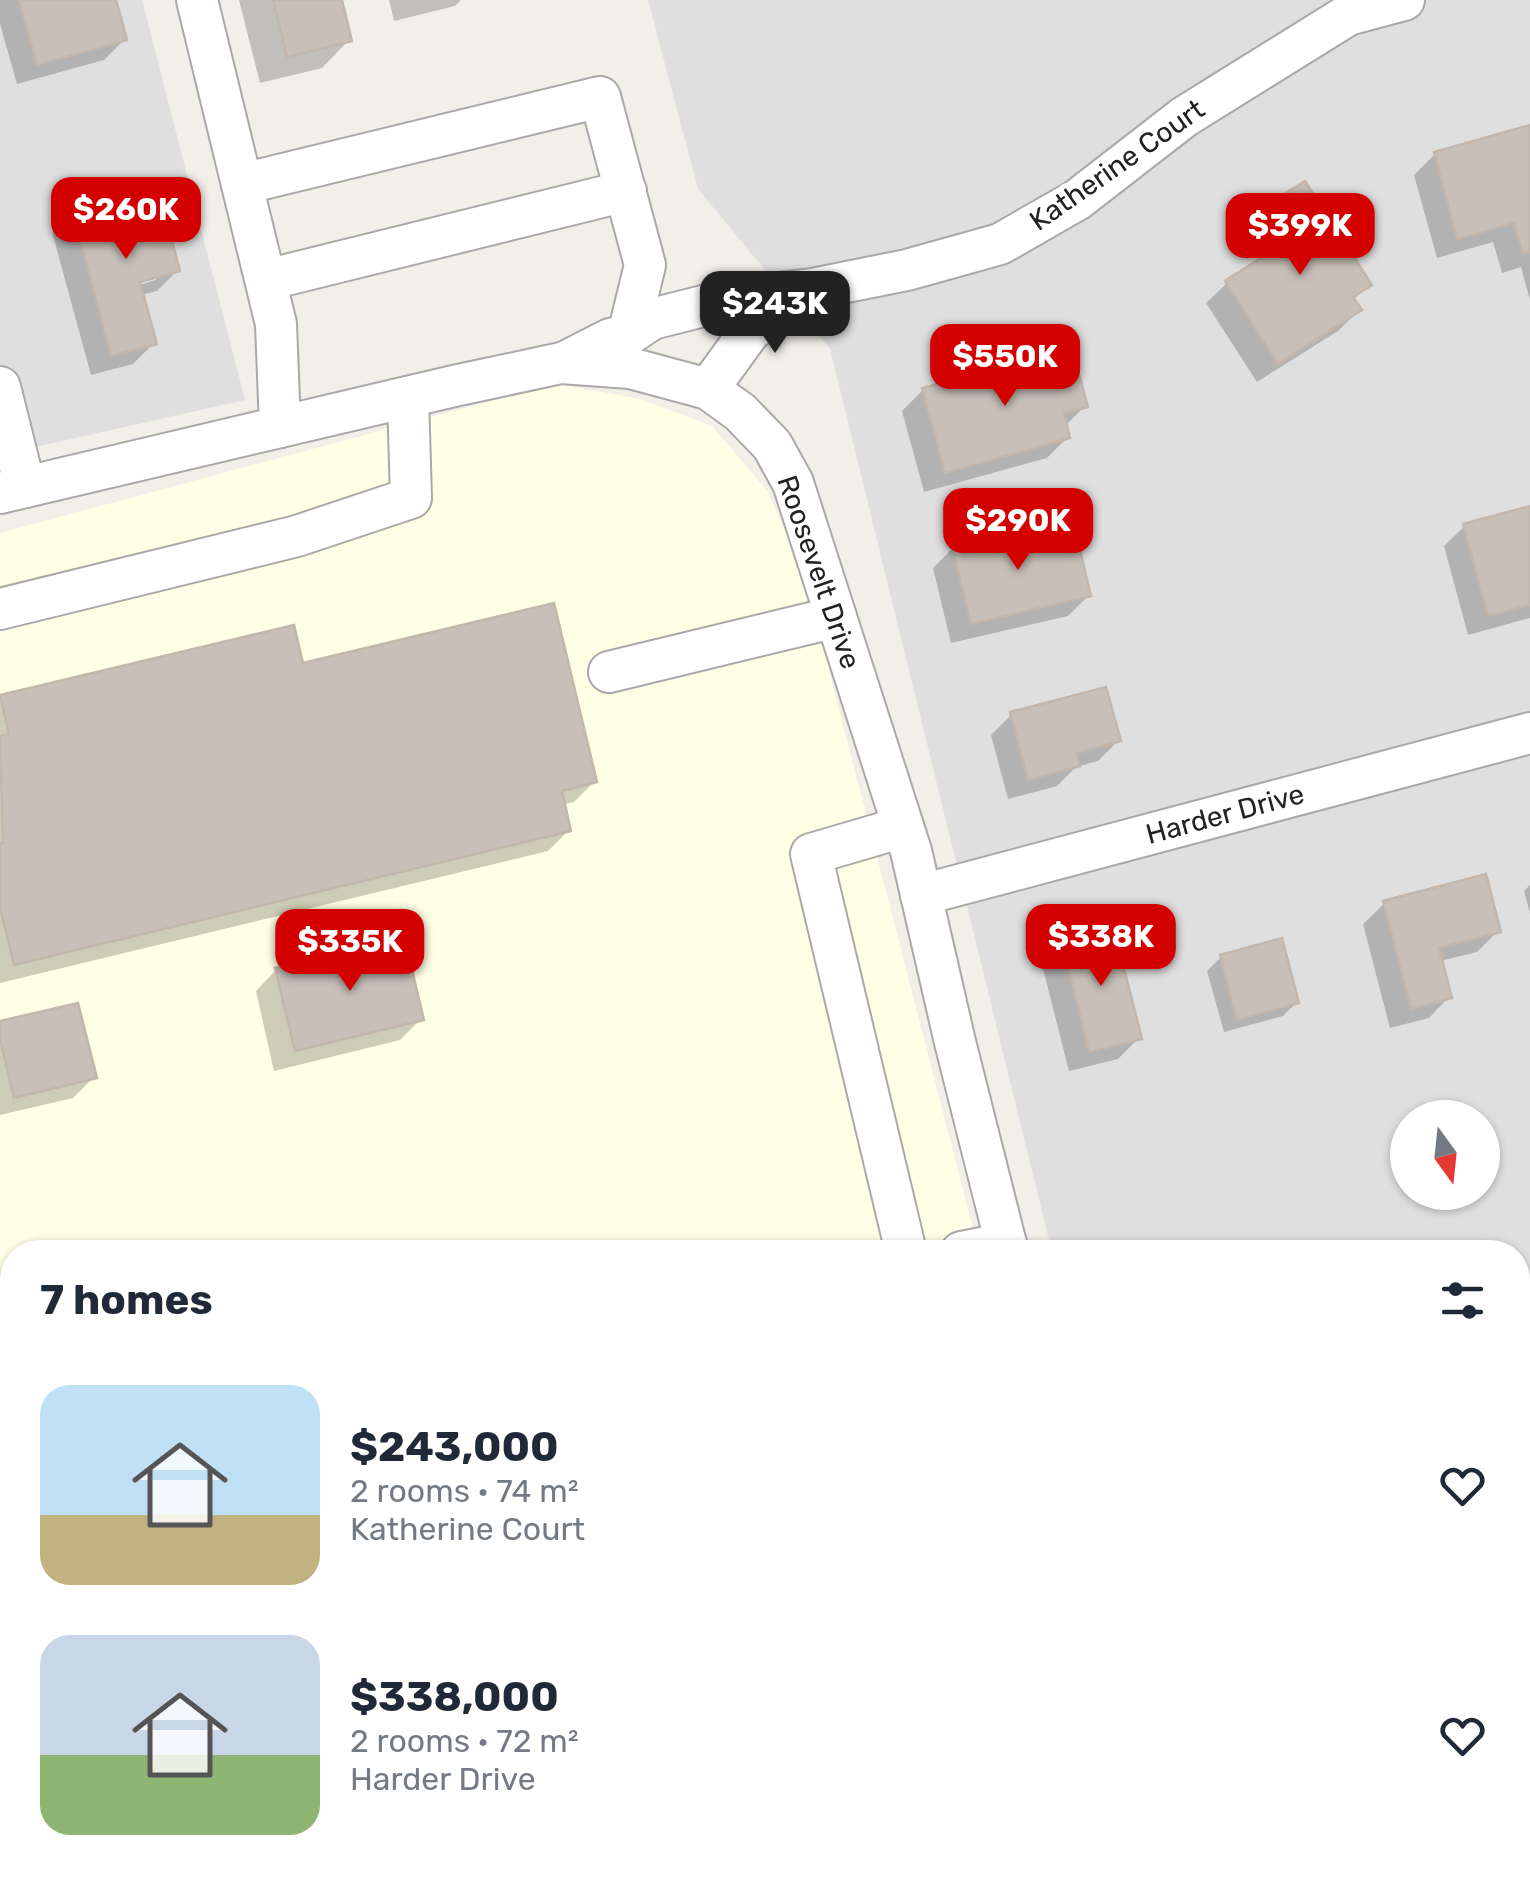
<!DOCTYPE html>
<meta charset="utf-8">
<style>
:root{--surface:#fff;--page:#f6f6f7;--text:#1f2937;--muted:#747a83;--accent:#d40000}
body{margin:0;font-family:Rubik,sans-serif;background:var(--page);color:var(--text);height:100vh;display:flex;flex-direction:column;font-size:38px;white-space:nowrap}
*{box-sizing:border-box;margin:0}
p{font-size:32px;color:var(--muted)}
.icon{flex:none;width:55px;height:55px;fill:none;stroke:currentColor;stroke-width:2;stroke-linecap:round;stroke-linejoin:round}
.map{position:relative;flex:1;overflow:hidden}
.drawer{position:absolute;left:0px;top:1240px;width:1530px;height:642px;display:flex;flex-direction:column;background:var(--surface);border-radius:40px 40px 0 0;box-shadow:0 2px 8px #0004}
.drawer>*{flex:none}
.needle{width:65px;rotate:165deg}
.buttons{position:absolute;left:1390px;top:1100px;display:grid;gap:20px}
.buttons a{display:grid;place-items:center;width:110px;height:110px;border-radius:50%;background:var(--surface);box-shadow:0 2px 8px #0004;font-size:50px}
.price{position:absolute;translate:-50% -85px;padding:0 22px;border-radius:20px;background:var(--accent);color:#fff;font-size:32px;line-height:65px;filter:drop-shadow(0 2px 5px #0008)}
.price::after{content:'';position:absolute;left:50%;top:60px;width:30px;height:22px;margin-left:-15px;background:inherit;clip-path:polygon(0 0,100% 0,50% 100%)}
.price.current{background:#222;color:#fff}
ul{padding:0;list-style:none}
li{display:flex;align-items:center;gap:30px;height:250px;padding:0 40px}
li span{display:grid;place-items:center;flex:none;width:280px;height:200px;border-radius:30px;color:#555}
li>.icon{margin-inline-start:auto}
span .icon{width:120px;height:120px;fill:#fffc;stroke-width:1}
li b{font-size:42px}
h2{display:flex;justify-content:space-between;align-items:center;height:120px;padding:0 40px;font-size:42px}
.map>svg:first-child{display:block}
.residential{fill:#e0dfdf;fill-rule:evenodd}
.education{fill:#ffffe5}
.shadow{fill:#0003;fill-rule:evenodd}
.building{fill:#c7bfb8;stroke:#c4b6ab;stroke-width:2.5}
.lines{fill:none;stroke-linecap:round;stroke-linejoin:round}
.minor-casing{stroke:#a9a9a9;stroke-width:44}
.minor{stroke:#fff;stroke-width:40}
.labels{text-anchor:middle;dominant-baseline:central;stroke-width:10;stroke-linejoin:round;paint-order:stroke}
.street-label{font-size:28px;fill:#222;stroke:#fff}
</style>
<div class="map">
<svg width="1530" height="1882" viewBox="0 0 1530 1882">
<rect width="100%" height="100%" fill="#f2efe9"/>
<g class="residential">
<polygon points="0,0 142,0 245,400 0,455"/>
<path d="M648,0H1530V1882H1207L1204,1870H1518V1252H1052L830,349L698,189ZM1408,1118H1482V1192H1408Z"/>
</g>
<polygon class="education" points="555,384 640,399 712,426 768,492 804,574 979,1252 12,1252 12,1656 0,1659 0,533"/>
<g class="shadow">
<polygon points="0,0 113,0 124,40 104,60 17,84 0,24"/>
<polygon points="239,0 339,0 349,40 322,68 260,83"/>
<polygon points="389,0 461,0 455,6 394,21"/>
<polygon points="1530,128 1530,300 1521,267 1502,273 1493,242 1437,258 1414,175 1435,154"/>
<polygon points="1267,208 1369,284 1353,300 1359,310 1338,331 1257,382 1206,303 1227,283 1265,258 1246,229"/>
<path d="M73,212L177,271L157,291L141,295L154,343L133,364L91,375L52,232ZM156,275V280L129,288L128,283Z"/>
<polygon points="923,390 1085,406 1065,426 1068,437 1047,458 924,492 902,411"/>
<polygon points="1530,508 1530,618 1468,635 1444,546 1465,526"/>
<polygon points="954,547 1052,554 1089,595 1068,616 951,643 933,568"/>
<polygon points="301,666 594,782 574,802 562,805 569,830 548,851 0,983 0,699"/>
<polygon points="1011,715 1118,741 1098,761 1076,767 1057,786 1008,799 991,735"/>
<polygon points="1530,885 1530,913 1524,891"/>
<polygon points="1384,904 1498,931 1477,952 1440,961 1449,997 1429,1018 1390,1028 1363,924"/>
<polygon points="1062,940 1139,1038 1118,1059 1069,1071 1041,961"/>
<polygon points="1221,957 1296,1003 1283,1016 1224,1032 1207,971"/>
<polygon points="276,970 421,1019 400,1040 274,1071 256,991"/>
<polygon points="0,1024 94,1077 73,1098 0,1115"/>
</g>
<g class="building">
<polygon points="19,0 116,0 127,40 37,65"/>
<polygon points="273,0 342,0 352,41 287,57"/>
<polygon points="1530,125 1530,252 1523,254 1514,223 1457,239 1434,152"/>
<polygon points="1305,181 1372,285 1353,297 1362,310 1278,364 1225,281 1287,241 1265,206"/>
<polygon points="158,187 180,271 140,282 157,344 111,356 72,209"/>
<polygon points="1071,346 1088,407 1064,413 1070,438 945,473 922,388"/>
<polygon points="1530,506 1530,605 1488,616 1463,524"/>
<polygon points="1046,522 1054,551 1079,546 1091,596 971,624 952,545"/>
<polygon points="554,603 597,782 562,791 571,831 14,965 0,907 0,843 3,843 0,736 9,734 0,695 294,625 303,663"/>
<polygon points="1106,687 1121,741 1077,753 1080,766 1028,780 1010,712"/>
<polygon points="1486,874 1501,932 1439,948 1452,998 1411,1009 1383,901"/>
<polygon points="1113,925 1142,1039 1089,1052 1061,938"/>
<polygon points="404,937 424,1020 295,1051 275,968"/>
<polygon points="1282,938 1299,1003 1237,1020 1220,955"/>
<polygon points="78,1003 97,1078 14,1098 0,1039 0,1021"/>
</g>
<g class="lines">
<defs>
<g id="minor">
<polyline points="197,0 276,324 280,427"/>
<polyline points="242,184 600,97 645,265 628,335"/>
<polyline points="266,280 626,191"/>
<polyline points="563,363 610,339 628,335 652,319 735,298 812,289 907,270 1000,244 1077,200 1184,117 1348,15 1404,0"/>
<polyline points="0,387 25,487"/>
<polyline points="708,389 751,330 805,294"/>
<polyline points="0,493 454,386 561,363 630,368 708,389 740,412 772,445 793,483 911,851 955,1042 1008,1252"/>
<polyline points="0,609 297,536 411,498 408,397"/>
<polyline points="609,672 836,617"/>
<polyline points="903,827 811,854 906,1252"/>
<polyline points="921,895 1530,733"/>
<polyline points="961,1252 1006,1243"/>
<polyline points="1167,1870 1170,1882"/>
</g>
</defs>
<use href="#minor" class="minor-casing"/>
<use href="#minor" class="minor"/>
</g>
<g class="labels">
<g class="street-label">
<text transform="translate(1117 165) rotate(-35)">Katherine Court</text>
<text transform="translate(819 572) rotate(71)">Roosevelt Drive</text>
<text transform="translate(1225 814) rotate(-15)">Harder Drive</text>
</g>
</g>
</svg>
<div class="buttons">
<a><svg class="needle" viewBox="-14 -14 28 28"><path d="M0-13l5 13h-10z" fill="#e53935"/><path d="M0 13l5-13h-10z" fill="#747a83"/></svg></a>
</div>
<b class="price" style="left:126px;top:262px">$260K</b>
<b class="price" style="left:1300px;top:278px">$399K</b>
<b class="price current" style="left:775px;top:356px">$243K</b>
<b class="price" style="left:1005px;top:409px">$550K</b>
<b class="price" style="left:1018px;top:573px">$290K</b>
<b class="price" style="left:1101px;top:989px">$338K</b>
<b class="price" style="left:350px;top:994px">$335K</b>
<section class="drawer">
<h2>7 homes<svg class="icon" aria-label="filters" viewBox="0 0 24 24"><path d="M4 7h16M4 17h16"/><circle cx="9" cy="7" r="2"/><circle cx="15" cy="17" r="2"/></svg></h2>
<ul>
<li><span style="background:linear-gradient(#bfe0f5 65%,#c2b280 0)"><svg class="icon" aria-label="home" viewBox="0 0 24 24"><path d="M3 11l9-7 9 7M6 9v11h12V9"/></svg></span><div><b>$243,000</b><p>2 rooms · 74 m²</p><p>Katherine Court</p></div><svg class="icon" aria-label="heart" viewBox="0 0 24 24"><path d="M12 20l-8-8c-3-5 5-10 8-4 3-6 11-1 8 4z"/></svg></li>
<li><span style="background:linear-gradient(#c9d6e8 60%,#8fb573 0)"><svg class="icon" aria-label="home" viewBox="0 0 24 24"><path d="M3 11l9-7 9 7M6 9v11h12V9"/></svg></span><div><b>$338,000</b><p>2 rooms · 72 m²</p><p>Harder Drive</p></div><svg class="icon" aria-label="heart" viewBox="0 0 24 24"><path d="M12 20l-8-8c-3-5 5-10 8-4 3-6 11-1 8 4z"/></svg></li>
</ul>
</section>
</div>
